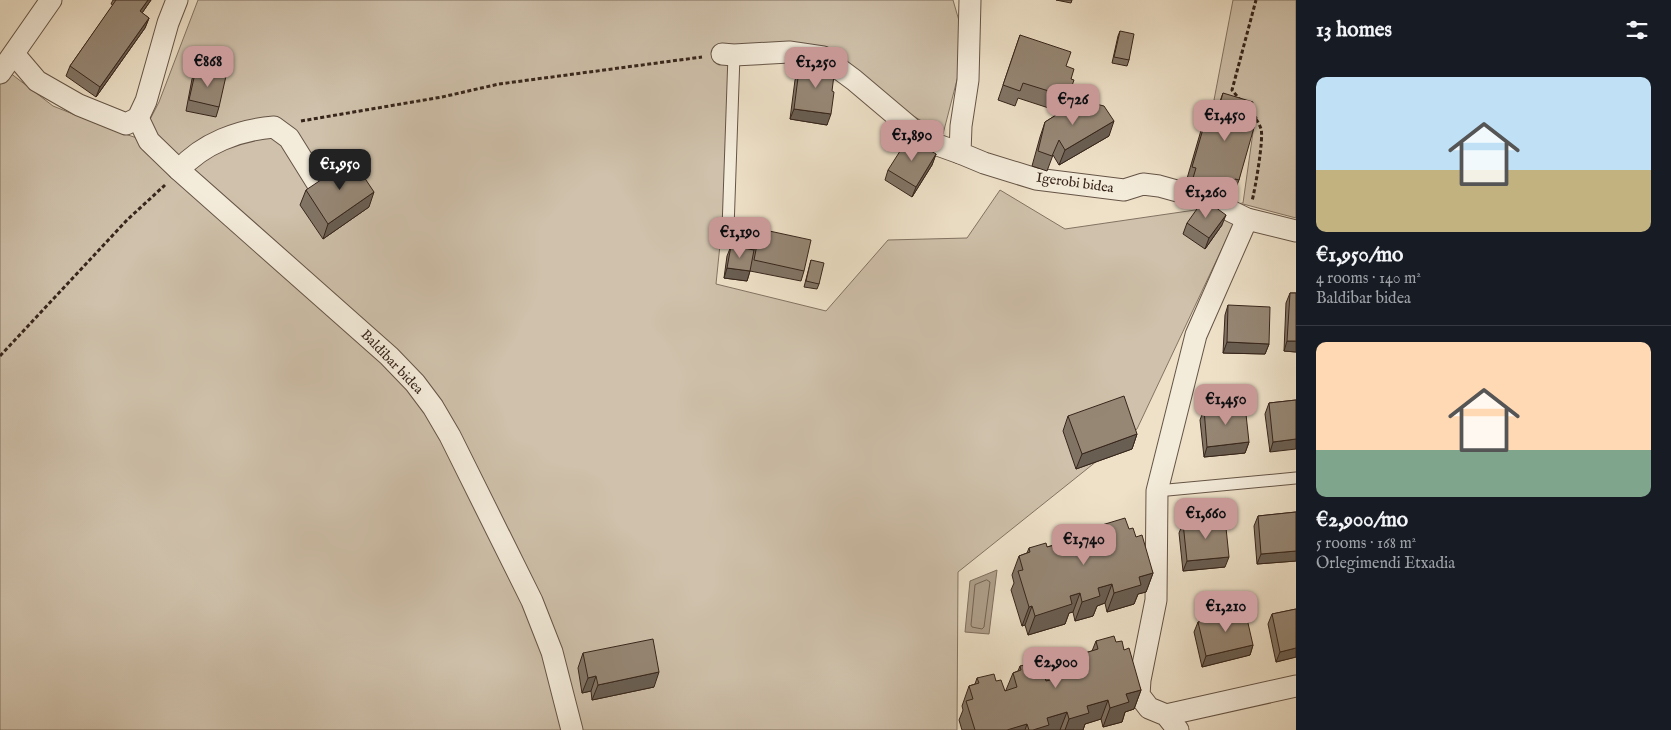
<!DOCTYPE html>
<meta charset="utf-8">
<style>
:root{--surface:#171b24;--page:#20242c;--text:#f1f3f6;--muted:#9ea1a6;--line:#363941;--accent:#c59692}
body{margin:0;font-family:"IM FELL English",serif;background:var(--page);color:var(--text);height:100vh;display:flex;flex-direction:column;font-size:19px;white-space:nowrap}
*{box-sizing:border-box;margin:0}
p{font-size:16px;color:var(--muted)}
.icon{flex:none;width:28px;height:28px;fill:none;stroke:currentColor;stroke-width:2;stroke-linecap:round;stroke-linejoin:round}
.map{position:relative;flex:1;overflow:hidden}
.panel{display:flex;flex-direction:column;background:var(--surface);width:375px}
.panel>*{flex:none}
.price{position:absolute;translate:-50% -42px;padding:0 11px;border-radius:10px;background:var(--accent);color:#111;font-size:16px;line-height:32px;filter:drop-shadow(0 1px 2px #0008)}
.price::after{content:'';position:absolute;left:50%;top:30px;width:15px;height:11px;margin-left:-8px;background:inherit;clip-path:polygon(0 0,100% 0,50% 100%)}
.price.selected{background:#222;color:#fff}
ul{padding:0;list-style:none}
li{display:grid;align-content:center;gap:10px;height:265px;padding:0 20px}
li+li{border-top:1px solid var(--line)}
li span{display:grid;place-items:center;height:155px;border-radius:10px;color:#555}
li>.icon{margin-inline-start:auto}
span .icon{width:90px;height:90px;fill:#fffc;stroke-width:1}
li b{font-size:21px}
h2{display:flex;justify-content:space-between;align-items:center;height:60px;padding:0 20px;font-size:21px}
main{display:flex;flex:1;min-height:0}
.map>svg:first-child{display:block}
.green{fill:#cfc1ab;stroke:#837363}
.water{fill:#b0a18d;stroke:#806f5f}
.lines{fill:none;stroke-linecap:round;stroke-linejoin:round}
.shore{stroke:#746354;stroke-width:1}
.lane-casing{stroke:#655446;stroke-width:13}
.street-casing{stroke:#655446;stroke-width:23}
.path{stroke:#37251b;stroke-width:3;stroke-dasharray:4 2.5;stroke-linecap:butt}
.lane{stroke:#f4ecdb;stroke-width:11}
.street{stroke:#f4ecdb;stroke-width:21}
.wall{fill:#817465;stroke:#37251b}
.shaded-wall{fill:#695e52;stroke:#37251b}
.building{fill:#968775;stroke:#37251b}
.labels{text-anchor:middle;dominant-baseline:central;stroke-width:4;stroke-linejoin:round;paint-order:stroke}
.street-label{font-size:14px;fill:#37251b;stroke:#f4ecdb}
</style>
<main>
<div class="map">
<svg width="1296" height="730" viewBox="0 0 1296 730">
<rect width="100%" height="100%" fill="#eee1c8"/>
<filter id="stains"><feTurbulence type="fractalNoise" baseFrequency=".004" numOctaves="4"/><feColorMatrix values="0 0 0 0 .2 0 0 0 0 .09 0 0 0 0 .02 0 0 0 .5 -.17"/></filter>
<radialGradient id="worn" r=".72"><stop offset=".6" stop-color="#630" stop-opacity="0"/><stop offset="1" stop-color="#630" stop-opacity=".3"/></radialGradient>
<polygon class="green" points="198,0 953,0 966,45 943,134 815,56 739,59 716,284 826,311 888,240 967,238 1000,190 1065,229 1243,203 1255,118 1214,100 1233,0 1296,0 1296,218 1243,204 1137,429 958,572 957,730 0,730 0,77 5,69 53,106 113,130 140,139 159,102"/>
<polygon class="water" points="997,570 989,634 965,632 970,581"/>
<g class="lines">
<polygon class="shore" points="987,580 990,582 984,627 982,629 972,627 971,625 975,585"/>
<defs>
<g id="lane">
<polyline points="734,55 728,229 737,241"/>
<polyline points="1157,491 1296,478"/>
</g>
<g id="street">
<polyline points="970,0 968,80 961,126 960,153 984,163 1036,179 1124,190 1143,184 1159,186 1206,199 1247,219 1296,231"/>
<polyline points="14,54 37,81 79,105 126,124 138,118 146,101 168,23 177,0"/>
<polyline points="722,54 734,55 789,52 823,57 854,80 912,129 932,143 960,153"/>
<polyline points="0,73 51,0"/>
<polyline points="138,118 149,141 179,170 389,356 415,383 433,407 450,436 532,601 552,652 572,730"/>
<path d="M179,170C203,143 239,130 274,127L289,138L317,183"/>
<polyline points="1166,715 1296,686"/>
<polyline points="1178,730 1166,715 1149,708 1139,695 1140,680 1156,600 1157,491 1196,335 1247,219"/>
</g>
</defs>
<use href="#lane" class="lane-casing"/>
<use href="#street" class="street-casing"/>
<g class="path">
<polyline points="1241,101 1232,90 1256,0"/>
<path d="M1248,109C1253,115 1259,122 1261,129C1264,138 1255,190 1252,201"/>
<polyline points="301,121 442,97 499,84 702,57"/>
<polyline points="0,356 127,220 165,185"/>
</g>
<use href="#lane" class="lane"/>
<use href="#street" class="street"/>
</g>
<g class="wall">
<polygon points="113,0 151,0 142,13 149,18 145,28 96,97 66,76 70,66 113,5 111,4"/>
<polygon points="1056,0 1072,0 1071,3"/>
<polygon points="1120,31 1129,60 1127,66 1112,63 1118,36"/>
<polygon points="1020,35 1066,66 1071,79 1068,97 1064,110 1109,136 1059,165 1053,155 1047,171 1032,166 1040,137 1045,122 1061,112 1018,98 1015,106 998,100"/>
<polygon points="818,57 831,75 827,125 790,119 795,80 799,70 814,71"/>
<polygon points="196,69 219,107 216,117 186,111 192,79"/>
<polygon points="1223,93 1250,115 1239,180 1233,195 1230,195 1227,203 1188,193 1190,183 1186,182 1204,120 1210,105 1218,107"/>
<polygon points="936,154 932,165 912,197 885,180 888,170"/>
<polygon points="306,190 369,207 323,239 300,205"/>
<polygon points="1187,223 1222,225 1205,249 1183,234"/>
<polygon points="760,229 804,271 801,281 750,271 747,281 724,278 727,256 731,246 754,250 757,239"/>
<polygon points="811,260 819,284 817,289 804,287"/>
<polygon points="1290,293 1296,293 1296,352 1284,351 1286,303"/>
<polygon points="1228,305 1269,344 1265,354 1223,353 1225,315"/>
<polygon points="1296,400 1270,452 1265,414 1269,403"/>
<polygon points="1204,409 1249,442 1245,453 1204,457 1200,420"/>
<polygon points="1068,416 1137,434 1132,449 1076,469 1063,431"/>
<polygon points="1296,512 1296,561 1257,564 1254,526 1258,516"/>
<polygon points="1183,523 1225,567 1183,571 1179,533"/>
<polygon points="1129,529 1136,537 1153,573 1146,592 1138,594 1134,604 1107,612 1105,603 1097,606 1093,616 1075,621 1073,612 1069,613 1065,624 1028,635 1025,625 1022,626 1011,590 1014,583 1012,575 1019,556 1027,553 1029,548 1047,547 1066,542 1069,535"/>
<polygon points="1296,609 1296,657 1276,662 1268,624 1272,614"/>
<polygon points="1198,622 1253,645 1250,655 1202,667 1194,632"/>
<polygon points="1096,641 1116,642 1124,650 1141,690 1134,709 1125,712 1122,722 1103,727 1101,719 1085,724 1083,730 962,730 959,720 963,710 962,706 969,686 975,684 977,678 996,681 1005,691 1006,690 1013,673 1018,671 1020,666 1035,670 1044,674 1049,660 1055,658 1056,654 1075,656 1092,651"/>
<polygon points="583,653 654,687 592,700 591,691 582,693 578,668"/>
</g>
<g class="shaded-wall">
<polygon points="148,0 151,0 136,22 140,11"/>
<polygon points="149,18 145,28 96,97 100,87"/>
<polygon points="794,109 831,114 827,125 790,119"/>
<polygon points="1114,121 1109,136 1059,165 1065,150"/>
<polygon points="936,154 932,165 912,197 916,187"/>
<polygon points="374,192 369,207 323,239 328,224"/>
<polygon points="1226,215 1222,225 1205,249 1209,238"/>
<polygon points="727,268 750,271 747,281 724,278"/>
<polygon points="1287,341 1296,341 1296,352 1284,351"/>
<polygon points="1227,342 1269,344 1265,354 1223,353"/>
<polygon points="1137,434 1132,449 1076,469 1082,454"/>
<polygon points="1296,439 1296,449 1270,452 1273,442"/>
<polygon points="1249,442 1245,453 1204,457 1207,447"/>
<polygon points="1296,551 1296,561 1257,564 1261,554"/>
<polygon points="1229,557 1225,567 1183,571 1187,561"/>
<polygon points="1153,573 1146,592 1138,594 1134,604 1107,612 1114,593 1139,577"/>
<polygon points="1112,584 1105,603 1097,606 1093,616 1075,621 1082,602 1098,588"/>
<polygon points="1080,593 1073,612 1069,613 1065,624 1028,635 1035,616 1070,596"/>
<polygon points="1032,606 1025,625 1022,626 1029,607"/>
<polygon points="1253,645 1250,655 1202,667 1206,656"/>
<polygon points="1296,648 1296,657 1276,662 1280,652"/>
<polygon points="659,672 654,687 592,700 598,685"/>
<polygon points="596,676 591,691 582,693 588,678"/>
<polygon points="1141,690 1134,709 1125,712 1122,722 1103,727 1110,708 1126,694"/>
<polygon points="1108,700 1101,719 1085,724 1083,730 1065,730 1069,719 1087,706"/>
<polygon points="1067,712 1060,730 1033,730 1047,718"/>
<polygon points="1027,724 1025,730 1007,730 1007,729"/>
</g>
<g class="building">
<polygon points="116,0 148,0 140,11 149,18 100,87 70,66"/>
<polygon points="1120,31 1134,34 1129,60 1114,57"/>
<polygon points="1020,35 1071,52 1066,66 1074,69 1071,79 1074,80 1068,97 1023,83 1020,91 1003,85"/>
<polygon points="818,57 832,62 831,75 834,75 832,91 834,92 831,114 794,109 799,70 816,71"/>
<polygon points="196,69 226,76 219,107 189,100"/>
<polygon points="1223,93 1253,102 1250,115 1257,117 1239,180 1235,179 1232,188 1193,178 1196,168 1192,167 1210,105 1219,107"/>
<polygon points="1080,100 1104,106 1114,121 1065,150 1059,140 1052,156 1038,151 1045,122"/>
<polygon points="909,137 936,154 916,187 888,170"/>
<polygon points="352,159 374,192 328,224 306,190"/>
<polygon points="1204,199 1226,215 1209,238 1187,223"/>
<polygon points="760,229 811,240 804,271 754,260"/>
<polygon points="731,246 754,250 750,271 727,268"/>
<polygon points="811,260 824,263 819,284 806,281"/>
<polygon points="1290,293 1296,293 1296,341 1287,341"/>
<polygon points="1228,305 1270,307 1269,344 1227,342"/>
<polygon points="1124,396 1137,434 1082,454 1068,416"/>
<polygon points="1296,400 1296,439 1273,442 1269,403"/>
<polygon points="1245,405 1249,442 1207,447 1204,409"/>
<polygon points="1296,512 1296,551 1261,554 1258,516"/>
<polygon points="1125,518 1129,529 1133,528 1136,537 1142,535 1153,573 1139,577 1141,585 1114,593 1112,584 1098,588 1100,596 1082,602 1080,593 1070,596 1072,604 1035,616 1032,606 1029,607 1018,571 1023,570 1019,556 1030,552 1029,548 1046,543 1047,547 1070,541 1069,535"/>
<polygon points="1225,518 1229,557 1187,561 1183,523"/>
<polygon points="1296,609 1296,648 1280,652 1272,614"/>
<polygon points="1245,610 1253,645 1206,656 1198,622"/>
<polygon points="1114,636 1116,642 1122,641 1124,650 1129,648 1141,690 1126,694 1129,702 1110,708 1108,700 1087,706 1089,713 1069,719 1067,712 1047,718 1049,725 1033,730 1029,730 1027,724 1007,730 975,730 966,701 973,699 969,686 979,683 977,678 994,674 996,681 1001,680 1005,691 1017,687 1013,673 1021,670 1020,666 1033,663 1035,670 1042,668 1046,681 1054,679 1049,660 1058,657 1056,654 1073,649 1075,656 1098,649 1096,641"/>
<polygon points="653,639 659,672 598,685 596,676 588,678 583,653"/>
</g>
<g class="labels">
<g class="street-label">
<text transform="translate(1075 183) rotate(8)">Igerobi bidea</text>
<text transform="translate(392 362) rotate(46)">Baldibar bidea</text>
</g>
</g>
<rect width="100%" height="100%" filter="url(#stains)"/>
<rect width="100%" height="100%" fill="url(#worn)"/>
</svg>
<b class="price" style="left:208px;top:88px">€868</b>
<b class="price" style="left:816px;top:89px">€1,250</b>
<b class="price" style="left:1073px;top:126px">€726</b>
<b class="price" style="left:1225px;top:142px">€1,450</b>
<b class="price" style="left:912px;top:162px">€1,890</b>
<b class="price selected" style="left:340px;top:191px">€1,950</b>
<b class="price" style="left:1206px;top:219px">€1,260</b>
<b class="price" style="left:740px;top:259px">€1,190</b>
<b class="price" style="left:1226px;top:426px">€1,450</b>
<b class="price" style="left:1206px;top:540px">€1,660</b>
<b class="price" style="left:1084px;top:566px">€1,740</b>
<b class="price" style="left:1226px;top:633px">€1,210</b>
<b class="price" style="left:1056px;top:689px">€2,900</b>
</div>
<section class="panel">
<h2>13 homes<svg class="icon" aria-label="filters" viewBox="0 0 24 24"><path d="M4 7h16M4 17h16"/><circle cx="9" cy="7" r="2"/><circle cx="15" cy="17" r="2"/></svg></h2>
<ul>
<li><span style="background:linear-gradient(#bfe0f5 60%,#c2b280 0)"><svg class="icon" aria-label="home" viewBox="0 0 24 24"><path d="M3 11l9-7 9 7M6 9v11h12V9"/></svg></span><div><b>€1,950/mo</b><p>4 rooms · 140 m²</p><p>Baldibar bidea</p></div></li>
<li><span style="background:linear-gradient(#ffd9b3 70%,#7fa58c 0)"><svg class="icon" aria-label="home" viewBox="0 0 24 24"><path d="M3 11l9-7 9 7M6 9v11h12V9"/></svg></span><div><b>€2,900/mo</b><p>5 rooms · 168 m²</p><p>Orlegimendi Etxadia</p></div></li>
</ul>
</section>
</main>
